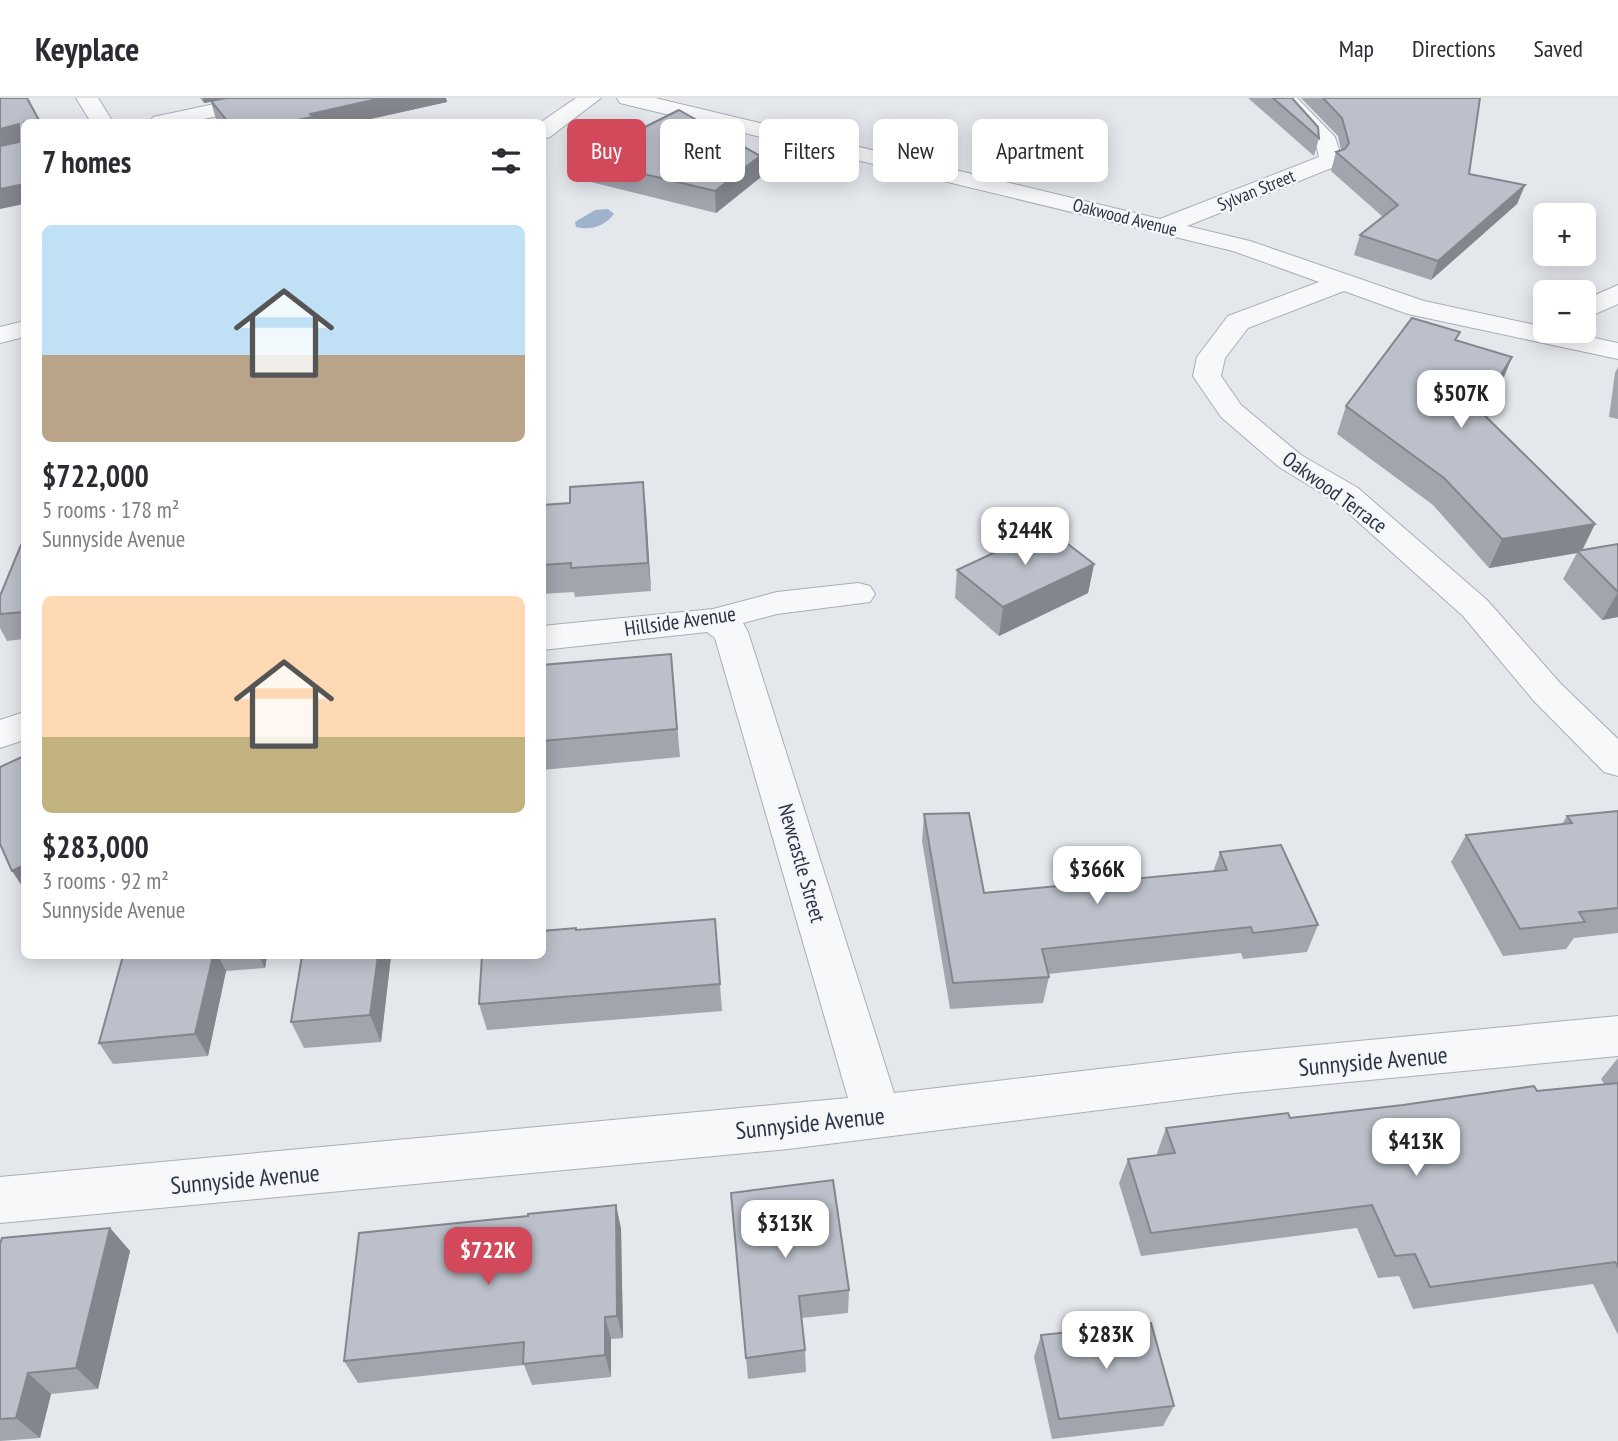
<!DOCTYPE html>
<meta charset="utf-8">
<style>
:root{--surface:#fff;--page:#f7f7f7;--text:#2b2b33;--muted:#7c7c81;--line:#e1e1e2;--accent:#d1495b}
body{margin:0;font-family:"PT Sans Narrow",sans-serif;background:var(--page);color:var(--text);height:100vh;display:flex;flex-direction:column;font-size:26px;white-space:nowrap}
*{box-sizing:border-box;margin:0}
p{font-size:23px;color:var(--muted)}
.icon{flex:none;width:38px;height:38px;fill:none;stroke:currentColor;stroke-width:2;stroke-linecap:round;stroke-linejoin:round}
.map{position:relative;flex:1;overflow:hidden}
.drawer{position:absolute;left:21px;top:21px;width:525px;height:840px;display:flex;flex-direction:column;background:var(--surface);border-radius:10px;box-shadow:0 4px 18px #0003}
.drawer>*{flex:none}
.hud{position:absolute;left:567px;top:21px;width:665px;height:63px;display:flex;gap:14px}
.tools{position:absolute;left:1533px;top:105px;display:grid;gap:14px}
.tools a{display:grid;place-items:center;width:63px;height:63px;border-radius:10px;background:var(--surface);box-shadow:0 4px 18px #0003;font-size:35px}
.price{position:absolute;translate:-50% -60px;padding:0 16px;border-radius:14px;background:#fff;color:#222;font-size:23px;line-height:46px;filter:drop-shadow(0 2px 4px #0008)}
.price::after{content:'';position:absolute;left:50%;top:42px;width:21px;height:16px;margin-left:-10px;background:inherit;clip-path:polygon(0 0,100% 0,50% 100%)}
.price.on{background:var(--accent);color:#fff}
ul{padding:0;list-style:none}
li{display:grid;align-content:center;gap:14px;height:371px;padding:0 21px}
li span{display:grid;place-items:center;height:217px;border-radius:10px;color:#555}
li>.icon{margin-inline-start:auto}
span .icon{width:126px;height:126px;fill:#fffc;stroke-width:1}
li b{font-size:30px}
h2{display:flex;justify-content:space-between;align-items:center;height:84px;padding:0 21px;font-size:30px}
.chip{padding:0 24px;border-radius:10px;background:var(--surface);box-shadow:0 4px 18px #0003;font-size:24px;line-height:63px}
.chip.on{background:var(--accent);color:#fff}
header{display:flex;align-items:center;gap:42px;box-sizing:border-box;height:98px;padding:0 35px;background:var(--surface);border-bottom:2px solid var(--line)}
header strong{font-size:33px}
nav{display:flex;gap:38px;margin-inline-start:auto;font-size:24px}
.map>svg:first-child{display:block}
.water{fill:#9fb4cc}
.lines{fill:none;stroke-linecap:round;stroke-linejoin:round}
.minor-casing{stroke:#a9aeb7;stroke-width:2}
.minor{fill:#f7f8fa;fill-rule:evenodd}
.wall{fill:#a1a5ae}
.shaded-wall{fill:#83868d}
.building{fill:#bbc0ca;stroke:#83868d;stroke-width:2}
.labels{text-anchor:middle;dominant-baseline:central;stroke-width:5;stroke-linejoin:round;paint-order:stroke}
.far-street-label{font-size:18px;fill:#2b3445;stroke:#f4f6f9}
.street-label{font-size:21px;fill:#2b3445;stroke:#f4f6f9}
.near-street-label{font-size:24px;fill:#2b3445;stroke:#f4f6f9}
</style>
<header>
<strong>Keyplace</strong>
<nav><a>Map</a><a>Directions</a><a>Saved</a></nav>
</header>
<div class="map">
<svg width="1618" height="1343" viewBox="0 0 1618 1343">
<rect width="100%" height="100%" fill="#e4e7ec"/>
<path class="water" d="M608,111L614,116C605,128 590,133 576,129L575,124L595,112Z"/>
<g class="lines">
<defs>
<g id="minor">
<polygon points="76,0 98,0 113,24 91,24"/>
<polygon points="243,0 284,0 281,5 189,24 150,24 153,19"/>
<polygon points="576,0 601,0 550,39 542,41 541,24"/>
<polygon points="617,0 655,0 1160,121 1319,59 1316,46 1274,0 1297,0 1335,39 1342,62 1339,67 1187,128 1250,143 1424,203 1545,229 1545,233 1562,233 1618,245 1618,261 1408,216 1344,193 1248,230 1225,260 1221,278 1241,307 1301,357 1358,390 1487,502 1560,585 1618,641 1618,678 1604,674 1534,603 1463,518 1336,404 1279,369 1221,319 1193,278 1197,259 1228,218 1319,184 1233,153 620,5"/>
<polygon points="1618,187 1618,206 1584,221 1584,202"/>
<polygon points="24,223 24,239 0,245 0,229"/>
<polygon points="858,485 870,488 875,496 870,504 777,516 743,525 748,534 894,995 1235,955 1618,918 1618,958 1235,995 788,1051 0,1125 0,1079 848,1000 715,540 707,534 542,552 542,528 713,511 777,494"/>
<polygon points="24,614 24,642 0,650 0,622"/>
</g>
</defs>
<use href="#minor" class="minor-casing"/>
<use href="#minor" class="minor"/>
</g>
<g class="wall">
<polygon points="200,0 446,0 447,4 357,24 219,24 216,21 211,4 204,5"/>
<polygon points="1248,0 1292,0 1319,40 1314,58"/>
<polygon points="1301,0 1480,0 1469,76 1525,87 1517,106 1431,182 1354,157 1360,137 1383,119 1331,73 1336,54 1341,52 1338,38"/>
<polygon points="581,61 761,79 716,115 583,82"/>
<polygon points="1457,243 1512,259 1501,286 1483,315 1595,426 1582,453 1618,446 1618,519 1602,522 1563,481 1577,455 1489,470 1433,407 1337,336 1346,308"/>
<polygon points="1618,269 1618,321 1609,319 1615,275"/>
<polygon points="643,384 651,493 575,499 574,494 542,496 542,407 570,405"/>
<polygon points="24,447 24,541 7,543 0,530 0,498"/>
<polygon points="1094,466 1088,495 999,538 955,500 957,472"/>
<polygon points="671,556 680,659 542,672 542,567"/>
<polygon points="1618,713 1618,835 1574,840 1566,851 1503,858 1451,764 1466,737 1562,726 1567,718"/>
<polygon points="924,716 984,795 1213,774 1220,754 1318,827 1307,854 1243,861 1241,855 1048,876 1049,879 1043,905 950,911 922,743"/>
<polygon points="715,821 722,913 487,932 479,906 577,832"/>
<polygon points="123,858 267,858 265,870 226,873 208,958 113,966 99,945"/>
<polygon points="302,858 391,858 381,944 304,950 291,924"/>
<polygon points="1618,960 1618,1237 1593,1186 1413,1211 1399,1178 1378,1180 1357,1130 1141,1158 1119,1085 1128,1061 1158,1057 1157,1055 1166,1030 1290,1020 1605,987 1601,981"/>
<polygon points="731,1095 849,1192 848,1215 802,1220 805,1252 806,1274 748,1281"/>
<polygon points="616,1107 621,1131 623,1240 611,1241 611,1279 532,1287 524,1267 358,1285 344,1263 528,1118"/>
<polygon points="110,1130 130,1153 98,1291 51,1296 40,1340 0,1343 0,1146"/>
<polygon points="1041,1237 1174,1308 1163,1328 1052,1341 1034,1259"/>
</g>
<g class="shaded-wall">
<polygon points="203,0 230,0 204,5"/>
<polygon points="382,0 446,0 447,4 357,24 286,24 310,16"/>
<polygon points="19,26 24,44 0,50 0,31"/>
<polygon points="760,58 761,79 716,115 715,93"/>
<polygon points="24,86 24,106 0,111 0,91"/>
<polygon points="1525,87 1517,106 1431,182 1438,163"/>
<polygon points="1512,259 1501,286 1473,331 1484,303"/>
<polygon points="643,384 646,412 651,493 648,465"/>
<polygon points="1595,426 1581,454 1577,453 1577,455 1489,470 1502,441"/>
<polygon points="1094,466 1088,495 999,538 1003,509"/>
<polygon points="1618,494 1618,519 1602,522"/>
<polygon points="24,767 24,791 12,773"/>
<polygon points="213,858 218,858 226,873 208,958 195,936"/>
<polygon points="259,858 267,858 265,870"/>
<polygon points="378,858 391,858 381,944 370,917"/>
<polygon points="616,1107 621,1131 623,1240 617,1218"/>
<polygon points="110,1130 130,1153 98,1291 76,1270"/>
<polygon points="605,1219 611,1241 611,1279 605,1257"/>
<polygon points="28,1275 51,1296 40,1340 16,1320"/>
</g>
<g class="building">
<polygon points="0,0 27,0 40,24 24,24 24,86 0,91 0,48 19,44 19,26 0,31"/>
<polygon points="226,0 382,0 310,16 313,19 286,24 228,24 211,3"/>
<polygon points="1273,0 1292,0 1318,29 1319,40"/>
<polygon points="1323,0 1480,0 1469,76 1525,87 1438,163 1360,137 1398,107 1336,54 1345,51 1349,45 1342,20"/>
<polygon points="679,12 760,58 715,93 581,61"/>
<polygon points="1412,220 1460,234 1455,242 1512,259 1484,303 1468,301 1595,426 1502,441 1444,380 1346,308"/>
<polygon points="643,384 648,465 571,470 571,465 542,467 542,407 570,405 570,389"/>
<polygon points="1047,430 1094,466 1003,509 957,472"/>
<polygon points="1618,446 1618,494 1577,453"/>
<polygon points="21,447 24,447 24,514 0,516 0,498"/>
<polygon points="671,556 677,631 542,643 542,567"/>
<polygon points="24,658 24,767 12,773 0,746 0,669"/>
<polygon points="1618,713 1618,810 1579,814 1585,824 1520,831 1466,737 1572,725 1567,718"/>
<polygon points="969,715 984,795 1227,772 1220,754 1281,747 1318,827 1253,835 1251,829 1042,851 1049,879 953,885 924,716"/>
<polygon points="715,821 720,886 479,906 482,858 542,858 542,833 576,830 576,832"/>
<polygon points="123,858 213,858 195,936 99,945"/>
<polygon points="302,858 378,858 370,917 291,924"/>
<polygon points="1618,985 1618,1169 1615,1164 1430,1189 1415,1156 1395,1158 1372,1107 1151,1135 1128,1061 1175,1055 1166,1030 1288,1015 1290,1020 1403,1007 1534,988 1537,993"/>
<polygon points="833,1082 849,1192 799,1198 805,1252 746,1260 731,1095"/>
<polygon points="616,1107 617,1218 605,1219 605,1257 523,1266 524,1244 344,1263 359,1135 528,1118 528,1116"/>
<polygon points="110,1130 76,1270 28,1275 16,1320 0,1321 0,1146 2,1140"/>
<polygon points="1151,1225 1174,1308 1059,1321 1041,1237"/>
</g>
<g class="labels">
<g class="far-street-label">
<text transform="translate(1256 92) rotate(-22)">Sylvan Street</text>
<text transform="translate(1125 119) rotate(14)">Oakwood Avenue</text>
</g>
<g class="street-label">
<text transform="translate(1335 394) rotate(36)">Oakwood Terrace</text>
<text transform="translate(680 523) rotate(-8)">Hillside Avenue</text>
<text transform="translate(802 765) rotate(74)">Newcastle Street</text>
</g>
<g class="near-street-label">
<text transform="translate(1373 963) rotate(-5)">Sunnyside Avenue</text>
<text transform="translate(810 1025) rotate(-6)">Sunnyside Avenue</text>
<text transform="translate(245 1081) rotate(-5)">Sunnyside Avenue</text>
</g>
</g>
</svg>
<div class="tools">
<a>+</a>
<a>−</a>
</div>
<b class="price" style="left:1461px;top:332px">$507K</b>
<b class="price" style="left:1025px;top:469px">$244K</b>
<b class="price" style="left:1097px;top:808px">$366K</b>
<b class="price" style="left:1416px;top:1080px">$413K</b>
<b class="price" style="left:785px;top:1162px">$313K</b>
<b class="price on" style="left:488px;top:1189px">$722K</b>
<b class="price" style="left:1106px;top:1273px">$283K</b>
<div class="hud">
<a class="chip on">Buy</a>
<a class="chip">Rent</a>
<a class="chip">Filters</a>
<a class="chip">New</a>
<a class="chip">Apartment</a>
</div>
<section class="drawer">
<h2>7 homes<svg class="icon" aria-label="filters" viewBox="0 0 24 24"><path d="M4 7h16M4 17h16"/><circle cx="9" cy="7" r="2"/><circle cx="15" cy="17" r="2"/></svg></h2>
<ul>
<li><span style="background:linear-gradient(#bfe0f5 60%,#b9a48a 0)"><svg class="icon" aria-label="home" viewBox="0 0 24 24"><path d="M3 11l9-7 9 7M6 9v11h12V9"/></svg></span><div><b>$722,000</b><p>5 rooms · 178 m²</p><p>Sunnyside Avenue</p></div></li>
<li><span style="background:linear-gradient(#ffd9b3 65%,#c2b280 0)"><svg class="icon" aria-label="home" viewBox="0 0 24 24"><path d="M3 11l9-7 9 7M6 9v11h12V9"/></svg></span><div><b>$283,000</b><p>3 rooms · 92 m²</p><p>Sunnyside Avenue</p></div></li>
</ul>
</section>
</div>
